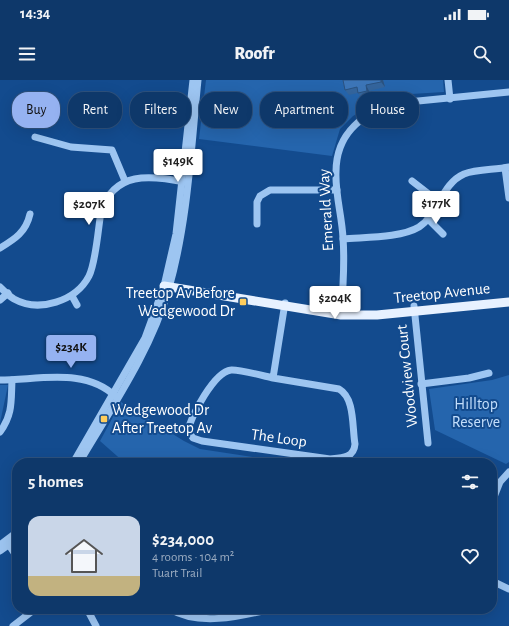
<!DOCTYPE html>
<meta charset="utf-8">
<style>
:root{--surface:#0e386a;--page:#1c4372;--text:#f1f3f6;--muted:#9bacc1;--line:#2e527e;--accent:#95b2f1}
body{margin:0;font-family:"Alegreya Sans",sans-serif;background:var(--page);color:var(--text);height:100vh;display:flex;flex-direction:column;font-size:15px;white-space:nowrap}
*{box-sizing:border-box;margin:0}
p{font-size:13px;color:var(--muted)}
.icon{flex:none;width:22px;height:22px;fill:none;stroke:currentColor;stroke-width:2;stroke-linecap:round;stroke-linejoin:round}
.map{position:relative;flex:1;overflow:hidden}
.sheet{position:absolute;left:12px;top:378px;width:485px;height:156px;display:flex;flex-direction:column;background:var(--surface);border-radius:16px;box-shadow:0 4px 16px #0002,0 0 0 1px var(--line)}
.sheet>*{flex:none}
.top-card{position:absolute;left:12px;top:12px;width:485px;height:36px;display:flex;gap:8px}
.price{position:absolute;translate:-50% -34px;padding:0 9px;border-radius:4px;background:#fff;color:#222;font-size:13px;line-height:26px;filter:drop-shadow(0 1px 2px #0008)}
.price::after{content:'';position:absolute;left:50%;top:24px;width:12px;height:9px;margin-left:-6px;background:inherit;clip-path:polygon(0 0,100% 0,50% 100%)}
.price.active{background:var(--accent);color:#111}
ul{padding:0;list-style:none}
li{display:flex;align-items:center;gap:12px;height:100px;padding:0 16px}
li span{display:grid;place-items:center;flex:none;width:112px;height:80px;border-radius:12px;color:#555}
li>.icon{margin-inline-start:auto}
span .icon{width:48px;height:48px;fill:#fffc;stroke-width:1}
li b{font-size:17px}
h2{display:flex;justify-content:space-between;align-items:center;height:48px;padding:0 16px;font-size:17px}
.pill{padding:0 14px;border-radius:16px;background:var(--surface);box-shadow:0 4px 16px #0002,0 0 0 1px var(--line);font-size:14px;line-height:36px}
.pill.active{background:var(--accent);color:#111}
.status{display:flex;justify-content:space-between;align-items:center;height:28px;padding:0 20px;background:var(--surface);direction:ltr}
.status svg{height:11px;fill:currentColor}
header{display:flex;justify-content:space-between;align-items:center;height:52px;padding:0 16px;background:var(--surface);font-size:18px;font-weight:800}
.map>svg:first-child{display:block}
.green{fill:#2565ad}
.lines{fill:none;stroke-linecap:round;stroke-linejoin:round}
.minor{stroke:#9dc5f1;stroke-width:7}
.major{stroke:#e7f1ff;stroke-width:9}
.wall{fill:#34659d}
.shaded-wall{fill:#2a5280}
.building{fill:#3c75b7;stroke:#2a5280}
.poi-dot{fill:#ffcd5d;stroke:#134b8e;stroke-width:1.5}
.labels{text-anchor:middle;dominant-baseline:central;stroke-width:4;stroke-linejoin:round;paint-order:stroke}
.street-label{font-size:16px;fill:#fff;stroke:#134b8e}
.poi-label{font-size:16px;fill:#fff;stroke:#134b8e;text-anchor:end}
.park-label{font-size:16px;fill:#c4dffc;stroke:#134b8e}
</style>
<div class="status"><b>14:34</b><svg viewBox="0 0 49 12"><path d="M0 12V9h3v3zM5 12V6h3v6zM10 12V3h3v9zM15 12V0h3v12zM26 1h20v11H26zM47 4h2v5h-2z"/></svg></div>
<header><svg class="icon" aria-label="menu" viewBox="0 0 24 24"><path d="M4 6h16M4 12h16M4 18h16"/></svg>Roofr<svg class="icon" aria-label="search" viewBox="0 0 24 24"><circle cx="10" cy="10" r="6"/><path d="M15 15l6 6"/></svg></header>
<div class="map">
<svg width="509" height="546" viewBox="0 0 509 546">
<rect width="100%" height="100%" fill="#134b8e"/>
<g class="green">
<polygon points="206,0 443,0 444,12 395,15 375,23 353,36 340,49 332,76 199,59"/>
<polygon points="509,295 509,382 506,384 435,350 429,309 492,300"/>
<polygon points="0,305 8,305 0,343"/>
<polygon points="121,322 184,361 200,369 259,378 259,383 125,383 100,361"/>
</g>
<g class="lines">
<g class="minor">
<polyline points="448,0 450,19"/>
<polyline points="35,57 71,67 112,70 125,101"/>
<polyline points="505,88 509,118"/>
<polyline points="412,101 439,122"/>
<polyline points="428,139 443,154"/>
<polyline points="257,144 257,122 260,116 270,110 337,110"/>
<path d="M343,159C364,157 401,158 419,147C439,134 441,104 464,94C477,89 495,90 509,87"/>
<path d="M0,168C15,159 26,152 30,134"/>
<path d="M0,207C4,211 9,216 14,219C39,233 76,221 89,196C96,182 98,149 101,132C114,91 150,95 185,102"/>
<polyline points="72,216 77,225"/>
<polyline points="0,220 8,213"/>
<polyline points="414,226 428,363"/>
<path d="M341,235C343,210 345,183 343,158C342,136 335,114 336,92C336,52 364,32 398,23L509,12"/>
<path d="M273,298L339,309C355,318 352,347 355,364C354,378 342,378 330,379L202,361L193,358L188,351C191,336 214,292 231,290C238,289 264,296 273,298L285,223"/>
<path d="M0,300C38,300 86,287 116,317"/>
<polyline points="421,304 469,298 489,293"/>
<path d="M0,352C13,334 11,321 12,300"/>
<polyline points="73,383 145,258 164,206 176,154 193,0"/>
<path d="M79,383C112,327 151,271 169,208C188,141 191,69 198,0"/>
<polyline points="492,422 500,402 509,392"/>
<polyline points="7,462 17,477"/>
<polyline points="0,465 17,452"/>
<polyline points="0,471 17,459"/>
<polyline points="492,501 509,509"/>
<polyline points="87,529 96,546"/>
<path d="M170,529C198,546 238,537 271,529"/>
<polyline points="13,546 35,529"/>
</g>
<polyline class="major" points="164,206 341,235 377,235 509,222"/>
</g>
<polygon class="wall" points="343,0 383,0 385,7 369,11 370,16 361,18 358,13 349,15 345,10"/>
<g class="shaded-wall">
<polygon points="381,0 383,0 385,7 381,2"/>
<polygon points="366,5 369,11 370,16 367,11"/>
</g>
<polygon class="building" points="343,0 381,0 381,2 366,5 367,11 358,13 357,7 345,10"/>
<g class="poi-dot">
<rect x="239" y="218" width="8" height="8" rx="2"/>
<rect x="100" y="335" width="8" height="8" rx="2"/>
</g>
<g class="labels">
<g class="street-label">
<text transform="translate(326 130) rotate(-93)">Emerald Way</text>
<text transform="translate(442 213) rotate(-6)">Treetop Avenue</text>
<text transform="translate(407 296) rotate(-96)">Woodview Court</text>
<text transform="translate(279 358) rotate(8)">The Loop</text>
</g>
<g class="poi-label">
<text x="235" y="213">Treetop Av Before<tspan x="235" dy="18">Wedgewood Dr</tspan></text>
<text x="112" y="330" text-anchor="start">Wedgewood Dr<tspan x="112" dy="18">After Treetop Av</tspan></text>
</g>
<g class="park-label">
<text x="476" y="324">Hilltop<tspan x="476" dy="18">Reserve</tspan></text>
</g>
</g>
</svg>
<b class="price" style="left:178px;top:103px">$149K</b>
<b class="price" style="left:436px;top:145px">$177K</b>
<b class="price" style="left:89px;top:146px">$207K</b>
<b class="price" style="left:335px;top:240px">$204K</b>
<b class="price active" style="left:71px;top:289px">$234K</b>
<div class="top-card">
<a class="pill active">Buy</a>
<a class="pill">Rent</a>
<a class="pill">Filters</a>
<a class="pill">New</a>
<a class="pill">Apartment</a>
<a class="pill">House</a>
</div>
<section class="sheet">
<h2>5 homes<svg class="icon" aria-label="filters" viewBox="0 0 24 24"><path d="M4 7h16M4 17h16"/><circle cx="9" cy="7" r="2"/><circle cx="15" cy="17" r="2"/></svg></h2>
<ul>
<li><span style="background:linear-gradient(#c9d6e8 75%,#c2b280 0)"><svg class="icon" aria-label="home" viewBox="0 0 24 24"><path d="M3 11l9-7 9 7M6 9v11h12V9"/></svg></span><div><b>$234,000</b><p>4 rooms · 104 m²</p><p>Tuart Trail</p></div><svg class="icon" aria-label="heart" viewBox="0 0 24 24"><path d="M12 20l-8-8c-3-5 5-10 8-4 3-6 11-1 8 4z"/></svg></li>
</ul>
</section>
</div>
